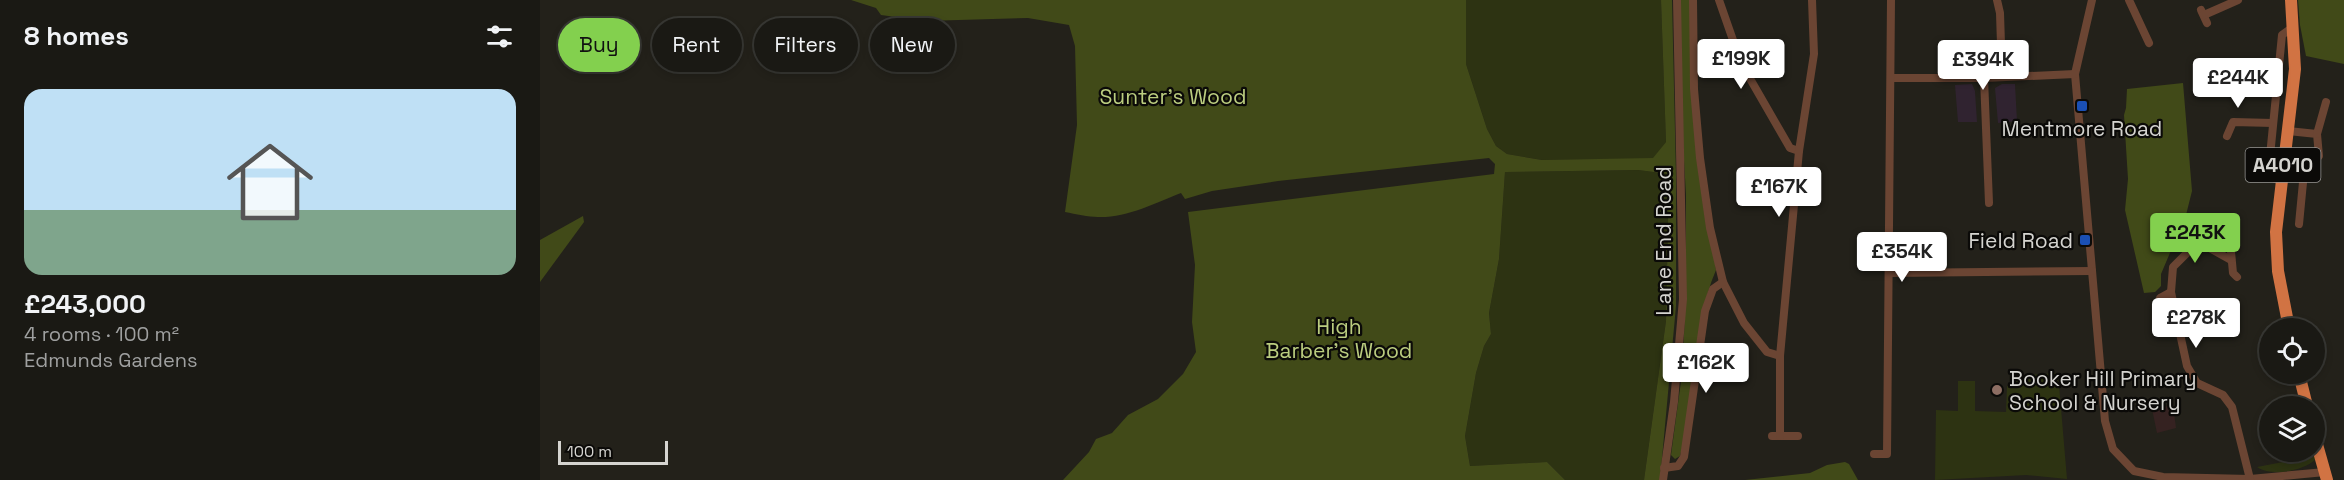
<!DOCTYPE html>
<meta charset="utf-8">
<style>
:root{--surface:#1a1914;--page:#272622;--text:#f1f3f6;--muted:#9fa0a0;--line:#383834;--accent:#83d04e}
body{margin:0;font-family:"Space Grotesk",sans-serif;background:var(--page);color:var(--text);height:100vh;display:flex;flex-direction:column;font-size:22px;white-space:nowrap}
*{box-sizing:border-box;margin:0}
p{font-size:20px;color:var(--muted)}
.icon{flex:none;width:33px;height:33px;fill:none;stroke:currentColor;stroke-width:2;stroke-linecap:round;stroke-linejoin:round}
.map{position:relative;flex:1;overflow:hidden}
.sheet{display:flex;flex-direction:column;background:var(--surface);width:540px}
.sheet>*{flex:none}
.banner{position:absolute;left:18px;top:18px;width:570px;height:54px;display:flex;gap:12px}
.buttons{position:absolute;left:1719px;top:318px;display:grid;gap:12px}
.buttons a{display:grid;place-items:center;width:66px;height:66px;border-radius:50%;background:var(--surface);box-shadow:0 3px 9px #0003,0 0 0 2px var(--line);font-size:30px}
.scale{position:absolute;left:18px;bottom:15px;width:110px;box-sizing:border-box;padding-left:6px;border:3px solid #d5d4d0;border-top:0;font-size:16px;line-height:21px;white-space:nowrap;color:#d5d4d0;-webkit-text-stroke:4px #0b0a08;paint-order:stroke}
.price{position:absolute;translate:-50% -51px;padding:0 14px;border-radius:6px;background:#fff;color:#222;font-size:20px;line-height:39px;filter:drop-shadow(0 2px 3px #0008)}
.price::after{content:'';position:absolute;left:50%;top:36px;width:18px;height:14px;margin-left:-9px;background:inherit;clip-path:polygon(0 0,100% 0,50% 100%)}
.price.selected{background:var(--accent);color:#111}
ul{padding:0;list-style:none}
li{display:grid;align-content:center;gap:12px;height:318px;padding:0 24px}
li+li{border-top:2px solid var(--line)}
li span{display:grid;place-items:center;height:186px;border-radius:18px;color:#555}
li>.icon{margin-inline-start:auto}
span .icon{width:108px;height:108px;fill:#fffc;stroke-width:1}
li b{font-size:26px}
h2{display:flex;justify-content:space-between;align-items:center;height:72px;padding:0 24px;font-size:26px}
.chip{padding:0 21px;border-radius:27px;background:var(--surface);box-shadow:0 3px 9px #0003,0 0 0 2px var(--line);font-size:21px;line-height:54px}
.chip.selected{background:var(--accent);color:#111}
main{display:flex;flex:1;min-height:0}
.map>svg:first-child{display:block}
.commercial{fill:#302330}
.industrial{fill:#352221}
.green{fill:#2d3312}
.forest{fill:#414a18}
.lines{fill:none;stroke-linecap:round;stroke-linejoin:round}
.minor{stroke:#6b4533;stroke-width:8}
.highway{stroke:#d17343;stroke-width:12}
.transit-dot{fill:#1a4fb4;stroke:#0b0a08;stroke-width:2}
.education-dot{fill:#8d6e63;stroke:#0b0a08;stroke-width:2}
.labels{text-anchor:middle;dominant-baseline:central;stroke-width:4.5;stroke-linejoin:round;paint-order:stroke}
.shield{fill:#0b0a08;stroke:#989794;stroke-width:1.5}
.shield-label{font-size:20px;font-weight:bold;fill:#d5d4d0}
.park-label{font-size:21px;fill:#bbcd7f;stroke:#0b0a08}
.poi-label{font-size:21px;fill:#d5d4d0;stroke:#0b0a08}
.street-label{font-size:21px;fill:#d5d4d0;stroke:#0b0a08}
</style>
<main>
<section class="sheet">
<h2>8 homes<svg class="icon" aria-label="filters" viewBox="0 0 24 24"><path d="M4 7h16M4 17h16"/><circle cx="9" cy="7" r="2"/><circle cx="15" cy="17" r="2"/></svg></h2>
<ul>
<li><span style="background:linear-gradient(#bfe0f5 65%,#7fa58c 0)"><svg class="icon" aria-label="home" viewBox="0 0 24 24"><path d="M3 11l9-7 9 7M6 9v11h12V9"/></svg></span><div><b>£243,000</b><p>4 rooms · 100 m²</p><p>Edmunds Gardens</p></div></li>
</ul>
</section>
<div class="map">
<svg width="1804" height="480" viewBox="0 0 1804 480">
<rect width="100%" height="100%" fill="#23211a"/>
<g class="commercial">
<polygon points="1432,84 1435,91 1437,122 1418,122 1415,85"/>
<polygon points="1462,84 1475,84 1477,121 1458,123 1455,88"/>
</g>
<polygon class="industrial" points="1633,405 1636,428 1617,433 1612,409"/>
<g class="green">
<polygon points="926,0 1121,0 1126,142 1113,159 1002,160 967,154 956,146 947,129 926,64"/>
<polygon points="1098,170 1129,174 1126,321 1104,480 1025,480 1007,462 930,466 925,436 936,373 944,346 951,334 949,313 959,259 965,172"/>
<polygon points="1518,373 1527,479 1486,475 1395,480 1396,410 1418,411 1418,381 1435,381 1435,411 1466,412 1467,386 1473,384 1471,376"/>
<path d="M1775,456V460C1762,471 1732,477 1717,467Z"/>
</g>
<g class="forest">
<path d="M311,0H926V64L947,129L956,146L967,154L1002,160L1113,158L1126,142L1121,0H1132L1136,176V306L1120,480H1104L1126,321L1129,174L1098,170L965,172L959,259L949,313L951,334L944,346L936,373L925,436L930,466L1007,462L1025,480H523L549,452L556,439L572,433L588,415L618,399L643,374L656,352L652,322L655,265L648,212L954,174L955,164L949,158L738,181L672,191L645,199L641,193C616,203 586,218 558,217C548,217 536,214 525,212L537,125L535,46L529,25L488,18L385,21L341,15L336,8Z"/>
<path d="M1139,0H1151L1150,39L1176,270C1151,328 1157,396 1140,456L1135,459L1131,455L1142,374L1146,294V195L1139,73Z"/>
<polygon points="1758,0 1804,0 1804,64 1766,56 1760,25"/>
<polygon points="1643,83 1652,191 1642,231 1635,241 1621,274 1621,286 1615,292 1604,293 1585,210 1588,179 1584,115 1586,108 1587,89"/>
<polygon points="43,216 44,222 0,282 0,240"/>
<polygon points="1305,462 1309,464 1318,480 1205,480 1270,473 1287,465"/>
</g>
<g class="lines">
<g class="minor">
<polyline points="1153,0 1154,89 1160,158 1170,228 1183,282 1204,323 1227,352 1240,356"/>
<polyline points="1179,0 1201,63 1250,148 1259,151"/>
<polyline points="1457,0 1460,13 1462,76"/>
<polyline points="1552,0 1535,74 1565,421 1573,449 1594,471 1623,477 1710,479 1785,472"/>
<polyline points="1589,0 1609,43"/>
<polyline points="1661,10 1667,23"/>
<polyline points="1664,15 1698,0"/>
<polyline points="1351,78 1444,78 1535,74"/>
<polyline points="1444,78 1449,203"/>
<polyline points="1748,131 1777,134 1779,156 1764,172 1759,224"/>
<polyline points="1777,134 1786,102"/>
<polyline points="1687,136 1693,122 1733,123"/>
<polyline points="1741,180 1735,179 1730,174 1729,166 1742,35 1753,27"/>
<polyline points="1690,241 1693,273 1697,277"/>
<polyline points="1349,273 1552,271"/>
<polyline points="1631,292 1633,267 1652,248 1666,246 1691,260"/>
<polyline points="1634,315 1620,313 1620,298 1631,292 1647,366 1657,383 1683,395 1692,407 1710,479"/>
<polyline points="1232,436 1258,436"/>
<polyline points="1240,436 1240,356 1259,151 1274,54 1272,0"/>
<polyline points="1334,454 1347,454 1351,0"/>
<polyline points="1124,468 1138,466 1144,457 1165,311 1173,289 1183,282"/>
<polyline points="1123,480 1134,402 1143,299 1137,0"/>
</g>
<g class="highway">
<polyline points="1749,328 1738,271 1736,232 1755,69 1751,0"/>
<polyline points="1759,374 1767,406"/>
<polyline points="1774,434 1787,480"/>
</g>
</g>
<g class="transit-dot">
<rect x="1536" y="100" width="12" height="12" rx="3"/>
<rect x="1539" y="234" width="12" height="12" rx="3"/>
</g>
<circle class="education-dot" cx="1457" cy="390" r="6"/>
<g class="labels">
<rect class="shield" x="1705.5" y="148" width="75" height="34" rx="4.5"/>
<g class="shield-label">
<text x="1743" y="165">A4010</text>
</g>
<g class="park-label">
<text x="633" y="96">Sunter's Wood</text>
<text x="799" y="326">High<tspan x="799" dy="24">Barber's Wood</tspan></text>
</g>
<g class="poi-label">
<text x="1542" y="128">Mentmore Road</text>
<text x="1533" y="240" text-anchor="end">Field Road</text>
<text x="1469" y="378" text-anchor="start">Booker Hill Primary<tspan x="1469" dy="24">School &amp; Nursery</tspan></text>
</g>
<g class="street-label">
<text transform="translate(1123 241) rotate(-90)">Lane End Road</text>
</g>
</g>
</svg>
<div class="buttons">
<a><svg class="icon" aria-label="locate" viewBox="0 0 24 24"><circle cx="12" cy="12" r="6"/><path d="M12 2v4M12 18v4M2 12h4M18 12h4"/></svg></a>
<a><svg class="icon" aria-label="layers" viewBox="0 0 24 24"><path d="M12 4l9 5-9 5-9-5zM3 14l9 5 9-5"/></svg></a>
</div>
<div class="scale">100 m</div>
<b class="price" style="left:1201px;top:90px">£199K</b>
<b class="price" style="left:1443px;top:91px">£394K</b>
<b class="price" style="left:1698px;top:109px">£244K</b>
<b class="price" style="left:1239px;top:218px">£167K</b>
<b class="price selected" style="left:1655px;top:264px">£243K</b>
<b class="price" style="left:1362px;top:283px">£354K</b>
<b class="price" style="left:1656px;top:349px">£278K</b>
<b class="price" style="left:1166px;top:394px">£162K</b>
<div class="banner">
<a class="chip selected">Buy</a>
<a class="chip">Rent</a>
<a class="chip">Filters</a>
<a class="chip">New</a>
</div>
</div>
</main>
